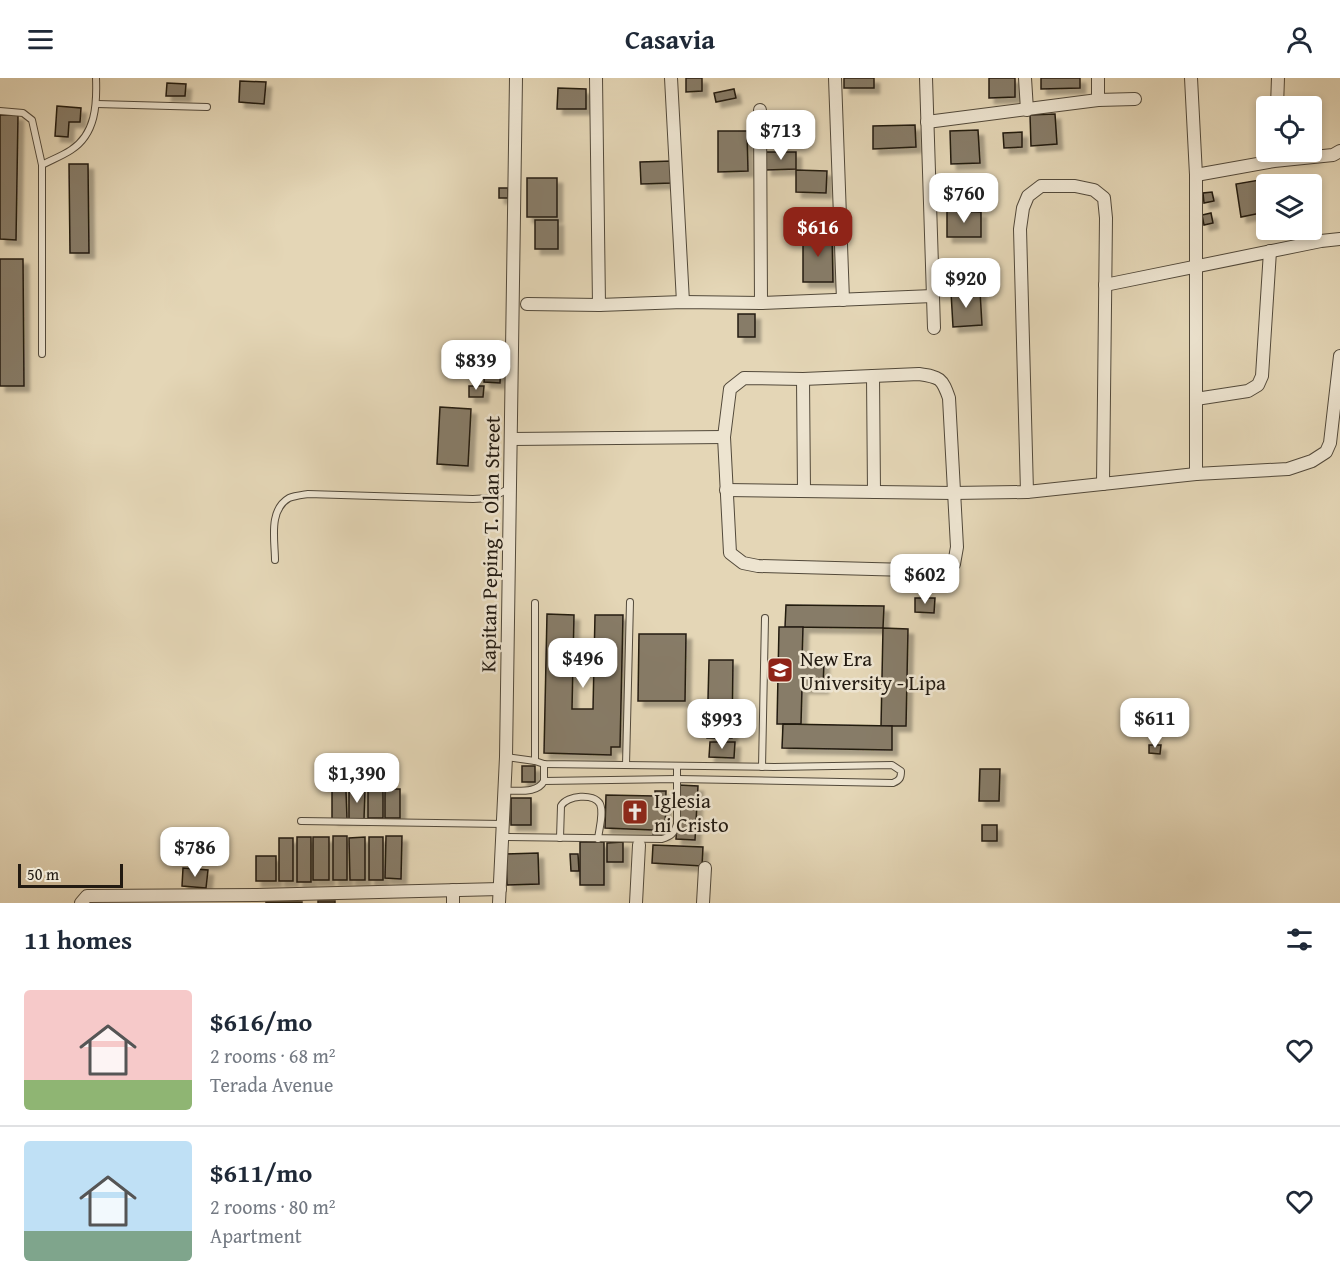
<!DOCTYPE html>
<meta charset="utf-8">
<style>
:root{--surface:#fff;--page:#f2f2f3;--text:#1f2937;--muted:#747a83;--line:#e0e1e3;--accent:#8f2418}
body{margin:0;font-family:"Gentium Book Plus",serif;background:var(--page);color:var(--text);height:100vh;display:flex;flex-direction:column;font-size:22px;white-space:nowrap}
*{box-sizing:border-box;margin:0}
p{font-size:20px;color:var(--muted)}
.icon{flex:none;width:33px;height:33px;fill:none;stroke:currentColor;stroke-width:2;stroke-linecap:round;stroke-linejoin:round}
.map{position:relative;height:825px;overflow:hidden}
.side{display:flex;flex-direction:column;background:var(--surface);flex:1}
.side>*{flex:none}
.tools{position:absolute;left:1256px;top:18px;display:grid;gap:12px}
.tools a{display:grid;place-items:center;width:66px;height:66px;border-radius:6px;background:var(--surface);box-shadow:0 3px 9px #0003;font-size:30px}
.scale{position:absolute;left:18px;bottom:15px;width:105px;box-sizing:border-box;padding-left:6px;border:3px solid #221a11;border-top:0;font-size:16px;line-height:21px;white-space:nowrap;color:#221a11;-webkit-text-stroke:4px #ede4d0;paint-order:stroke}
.price{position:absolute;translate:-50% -51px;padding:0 14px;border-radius:12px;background:#fff;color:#222;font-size:20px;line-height:39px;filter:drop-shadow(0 2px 3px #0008)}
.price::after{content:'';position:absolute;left:50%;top:36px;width:18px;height:14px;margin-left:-9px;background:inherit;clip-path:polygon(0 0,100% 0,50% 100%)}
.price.current{background:var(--accent);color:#fff}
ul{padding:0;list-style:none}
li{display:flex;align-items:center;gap:18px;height:150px;padding:0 24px}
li+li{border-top:2px solid var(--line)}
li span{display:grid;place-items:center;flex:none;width:168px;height:120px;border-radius:6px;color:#555}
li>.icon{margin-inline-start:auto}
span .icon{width:72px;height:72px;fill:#fffc;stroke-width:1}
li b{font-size:26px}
h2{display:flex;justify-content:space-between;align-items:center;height:72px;padding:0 24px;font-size:26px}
header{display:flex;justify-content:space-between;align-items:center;height:78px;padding:0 24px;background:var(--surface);font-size:27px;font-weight:700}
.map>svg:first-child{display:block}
.building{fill:#877c67;stroke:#221a11;stroke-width:1.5;filter:url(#shadow)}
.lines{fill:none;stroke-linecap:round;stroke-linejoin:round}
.service-casing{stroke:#52493a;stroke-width:8}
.minor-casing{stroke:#52493a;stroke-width:14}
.service{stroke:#ede4d0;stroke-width:6}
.minor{stroke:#ede4d0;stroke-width:12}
.labels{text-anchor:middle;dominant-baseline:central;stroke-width:5;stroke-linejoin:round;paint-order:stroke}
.street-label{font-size:21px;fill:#221a11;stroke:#ede4d0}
.poi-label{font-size:21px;fill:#221a11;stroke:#ede4d0;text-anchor:start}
</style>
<header><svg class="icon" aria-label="menu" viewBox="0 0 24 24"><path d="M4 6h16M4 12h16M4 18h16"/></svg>Casavia<svg class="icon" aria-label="person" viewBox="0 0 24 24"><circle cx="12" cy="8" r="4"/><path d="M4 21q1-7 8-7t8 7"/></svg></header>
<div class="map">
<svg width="1340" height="825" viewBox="0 0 1340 825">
<defs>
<filter id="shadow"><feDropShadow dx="5.5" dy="5.5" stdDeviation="1.5" flood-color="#0004"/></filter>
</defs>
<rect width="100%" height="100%" fill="#e4d6b6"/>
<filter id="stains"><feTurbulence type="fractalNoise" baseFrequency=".00333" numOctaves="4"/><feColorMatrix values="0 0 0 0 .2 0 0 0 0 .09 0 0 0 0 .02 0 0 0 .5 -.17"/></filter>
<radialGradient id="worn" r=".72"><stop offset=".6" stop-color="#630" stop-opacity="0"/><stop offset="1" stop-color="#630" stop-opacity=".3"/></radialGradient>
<g class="building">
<polygon points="686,0 702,0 702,13 686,14"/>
<rect x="844" y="0" width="30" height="10"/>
<polygon points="989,0 1015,0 1015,19 989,20"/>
<polygon points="1041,0 1080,0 1080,10 1041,11"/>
<polygon points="240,3 266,4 264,26 239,24"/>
<polygon points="167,5 186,6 185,18 166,18"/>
<polygon points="558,10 586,11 586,31 557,31"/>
<polygon points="734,11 736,20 716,24 714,15"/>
<polygon points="57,28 81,30 80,44 69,44 68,59 55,58"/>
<polygon points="1055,36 1057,66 1031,68 1030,37"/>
<polygon points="0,37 18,37 16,162 0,161"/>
<polygon points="915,47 916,69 873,71 873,48"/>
<polygon points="978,52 980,85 951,86 950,53"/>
<polygon points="718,53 747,53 748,93 718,94"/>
<polygon points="1022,54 1022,69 1004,70 1003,55"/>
<polygon points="766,74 796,74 796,91 766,92"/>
<polygon points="672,83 672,105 641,106 640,84"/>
<polygon points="69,86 88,86 89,175 70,175"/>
<polygon points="796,92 827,93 826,115 796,114"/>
<rect x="527" y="100" width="30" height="39"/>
<polygon points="1271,100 1272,106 1266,106 1266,134 1241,139 1236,106"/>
<rect x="499" y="110" width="9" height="10"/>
<polygon points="1212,114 1214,123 1204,125 1203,115"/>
<polygon points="947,133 981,134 981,159 947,159"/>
<polygon points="1211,135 1213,145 1204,147 1202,137"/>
<rect x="535" y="142" width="23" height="29"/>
<polygon points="803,155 832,155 833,204 803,204"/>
<polygon points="0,181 23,181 24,308 0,308"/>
<polygon points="980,213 982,247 953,249 951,214"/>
<rect x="738" y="236" width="17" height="23"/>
<polygon points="486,278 501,279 500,305 484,304"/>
<polygon points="469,308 484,308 483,319 469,319"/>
<polygon points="440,329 471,331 468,388 437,386"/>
<polygon points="915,520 935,520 934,535 915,534"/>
<polygon points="786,527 884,528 883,550 785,549"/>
<polygon points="547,536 574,537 572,631 593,631 595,537 623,537 620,669 611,669 611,677 544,675"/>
<polygon points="779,549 803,549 802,584 824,584 823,610 802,610 801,646 777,646"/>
<polygon points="883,550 908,551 906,648 881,648"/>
<polygon points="639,556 686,556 685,623 638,623"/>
<polygon points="709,582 733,582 732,660 707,660"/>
<polygon points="783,646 892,648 892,672 782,670"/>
<polygon points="710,664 735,664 734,680 709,679"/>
<polygon points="1149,667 1161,667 1160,676 1149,675"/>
<rect x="522" y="688" width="13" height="16"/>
<polygon points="980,691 1000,691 999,723 979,723"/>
<polygon points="679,707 698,708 695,762 676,761"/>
<rect x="385" y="711" width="15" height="29"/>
<polygon points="349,712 365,712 364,741 349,741"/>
<polygon points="368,712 383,713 383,740 368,740"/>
<polygon points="332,713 346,713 347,741 332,741"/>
<polygon points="655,713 666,713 665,756 653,756 653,752 605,750 606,717 655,718"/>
<rect x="511" y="720" width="20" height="27"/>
<rect x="982" y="747" width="15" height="16"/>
<rect x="333" y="758" width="14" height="44"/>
<polygon points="386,758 402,758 401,801 385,800"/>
<rect x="297" y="759" width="14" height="45"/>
<rect x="313" y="759" width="16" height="43"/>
<polygon points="365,759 365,802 350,802 349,760"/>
<rect x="369" y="759" width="14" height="43"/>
<rect x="279" y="760" width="14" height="43"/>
<rect x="580" y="764" width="24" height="43"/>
<polygon points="623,764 623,784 607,784 607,765"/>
<polygon points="653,767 703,769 702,788 652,785"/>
<polygon points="538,775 539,806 507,807 506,776"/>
<polygon points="570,776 578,776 579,793 571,793"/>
<rect x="256" y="778" width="20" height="25"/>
<polygon points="183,790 208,792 206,810 182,808"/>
<rect x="318" y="823" width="17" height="2"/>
<rect x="266" y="824" width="36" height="1"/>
</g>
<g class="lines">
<defs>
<g id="service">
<polyline points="97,26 207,29"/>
<polyline points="0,33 23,35 32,42 42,87"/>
<path d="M42,276V87C51,82 62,78 71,72C96,56 97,26 96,0"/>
<path d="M275,482C275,463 268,432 289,420C294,418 302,417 308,416L473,421L491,420L510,410"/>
<polyline points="535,683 535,525"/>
<polyline points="544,686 544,703"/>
<polyline points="626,687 630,524"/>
<polyline points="762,689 765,540"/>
<path d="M505,713C518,712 537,716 544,703L677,701L893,705C900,702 901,700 901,693L892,687L774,689L544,686L535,683L506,679"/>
<polyline points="301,743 503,746"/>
<path d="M503,759L662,761C671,758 674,756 677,746V688"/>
<path d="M560,760L561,728C567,717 594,715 600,726C604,735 599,751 598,761"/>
</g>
<g id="minor">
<polyline points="596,0 599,227"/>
<polyline points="671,0 683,224"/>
<polyline points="835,0 843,222"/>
<polyline points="926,0 934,250"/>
<polyline points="1025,0 1027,32"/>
<polyline points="1098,0 1098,22"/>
<polyline points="1191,0 1196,97 1196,396"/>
<polyline points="1277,28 1278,0"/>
<polyline points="760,32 761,225"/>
<polyline points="927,44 1098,22 1135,21"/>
<polyline points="1196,97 1274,83 1333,77 1340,73"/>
<polyline points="1105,207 1321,163 1340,161"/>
<polyline points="527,226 599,227 683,224 761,225 933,218"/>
<path d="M919,296C940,299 942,300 949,320L957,469L954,486L945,493L758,488L743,485L730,475L724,359L730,311L744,300L803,301Z"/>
<polyline points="873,298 874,414"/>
<polyline points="803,301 804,413"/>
<polyline points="1196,321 1248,313 1258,307 1262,298 1270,173"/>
<polyline points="511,361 724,359"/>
<polyline points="726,412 953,415 1027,414 1196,396 1288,391 1312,383 1326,374 1330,365 1340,278"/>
<polyline points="1027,414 1020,151 1023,130 1028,118 1041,108 1075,108 1094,112 1104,120 1106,140 1103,406"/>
<polyline points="81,825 87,818 257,817 500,811"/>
<polyline points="453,825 453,812"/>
<polyline points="499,825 506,679 516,0"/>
<polyline points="636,825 639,767"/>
<polyline points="703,825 705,790"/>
</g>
</defs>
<use href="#service" class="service-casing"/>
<use href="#minor" class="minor-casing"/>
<use href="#service" class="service"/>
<use href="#minor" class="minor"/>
</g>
<defs>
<symbol id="university-square" viewBox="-11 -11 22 22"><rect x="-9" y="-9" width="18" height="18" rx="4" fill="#8f2418" stroke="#ede4d0"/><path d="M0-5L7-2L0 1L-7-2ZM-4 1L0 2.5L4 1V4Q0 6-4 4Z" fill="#fff"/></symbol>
<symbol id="church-square" viewBox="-11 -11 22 22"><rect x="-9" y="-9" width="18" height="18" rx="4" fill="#8f2418" stroke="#ede4d0"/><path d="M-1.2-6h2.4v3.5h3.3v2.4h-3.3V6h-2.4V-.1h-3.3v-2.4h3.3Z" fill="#fff"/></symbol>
</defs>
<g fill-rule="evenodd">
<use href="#university-square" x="765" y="577" width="30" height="30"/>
<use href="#church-square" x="620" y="719" width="30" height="30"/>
</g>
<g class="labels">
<g class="street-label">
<text transform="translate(490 466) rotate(-89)">Kapitan Peping T. Olan Street</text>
</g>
<g class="poi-label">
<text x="800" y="580">New Era<tspan x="800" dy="24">University - Lipa</tspan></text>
<text x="654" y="722">Iglesia<tspan x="654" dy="24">ni Cristo</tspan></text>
</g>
</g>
<rect width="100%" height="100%" filter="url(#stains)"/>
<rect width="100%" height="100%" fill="url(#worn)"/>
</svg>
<div class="tools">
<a><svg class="icon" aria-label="locate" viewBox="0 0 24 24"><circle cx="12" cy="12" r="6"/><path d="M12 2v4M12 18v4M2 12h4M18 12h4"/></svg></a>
<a><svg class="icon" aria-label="layers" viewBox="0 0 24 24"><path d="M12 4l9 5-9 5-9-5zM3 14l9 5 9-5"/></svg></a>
</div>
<div class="scale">50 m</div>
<b class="price" style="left:781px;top:83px">$713</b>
<b class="price" style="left:964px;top:146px">$760</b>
<b class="price current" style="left:818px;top:180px">$616</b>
<b class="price" style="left:966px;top:231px">$920</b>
<b class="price" style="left:476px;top:313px">$839</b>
<b class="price" style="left:925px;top:527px">$602</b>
<b class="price" style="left:583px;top:611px">$496</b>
<b class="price" style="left:1155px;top:671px">$611</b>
<b class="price" style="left:722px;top:672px">$993</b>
<b class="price" style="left:357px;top:726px">$1,390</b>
<b class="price" style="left:195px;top:800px">$786</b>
</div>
<section class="side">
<h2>11 homes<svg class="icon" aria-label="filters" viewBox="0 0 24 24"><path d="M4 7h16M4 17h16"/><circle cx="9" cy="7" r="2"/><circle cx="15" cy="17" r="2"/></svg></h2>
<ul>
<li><span style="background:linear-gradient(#f6c9c9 75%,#8fb573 0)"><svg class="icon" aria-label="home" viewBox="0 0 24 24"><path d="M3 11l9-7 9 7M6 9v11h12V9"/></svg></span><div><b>$616/mo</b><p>2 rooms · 68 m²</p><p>Terada Avenue</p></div><svg class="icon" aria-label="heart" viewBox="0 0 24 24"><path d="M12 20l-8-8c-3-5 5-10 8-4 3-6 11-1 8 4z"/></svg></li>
<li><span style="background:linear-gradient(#bfe0f5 75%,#7fa58c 0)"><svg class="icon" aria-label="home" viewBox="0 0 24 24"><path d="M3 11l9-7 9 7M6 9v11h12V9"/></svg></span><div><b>$611/mo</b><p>2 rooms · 80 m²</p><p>Apartment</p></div><svg class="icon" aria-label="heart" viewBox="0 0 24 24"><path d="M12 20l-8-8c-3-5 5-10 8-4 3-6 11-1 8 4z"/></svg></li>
</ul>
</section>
